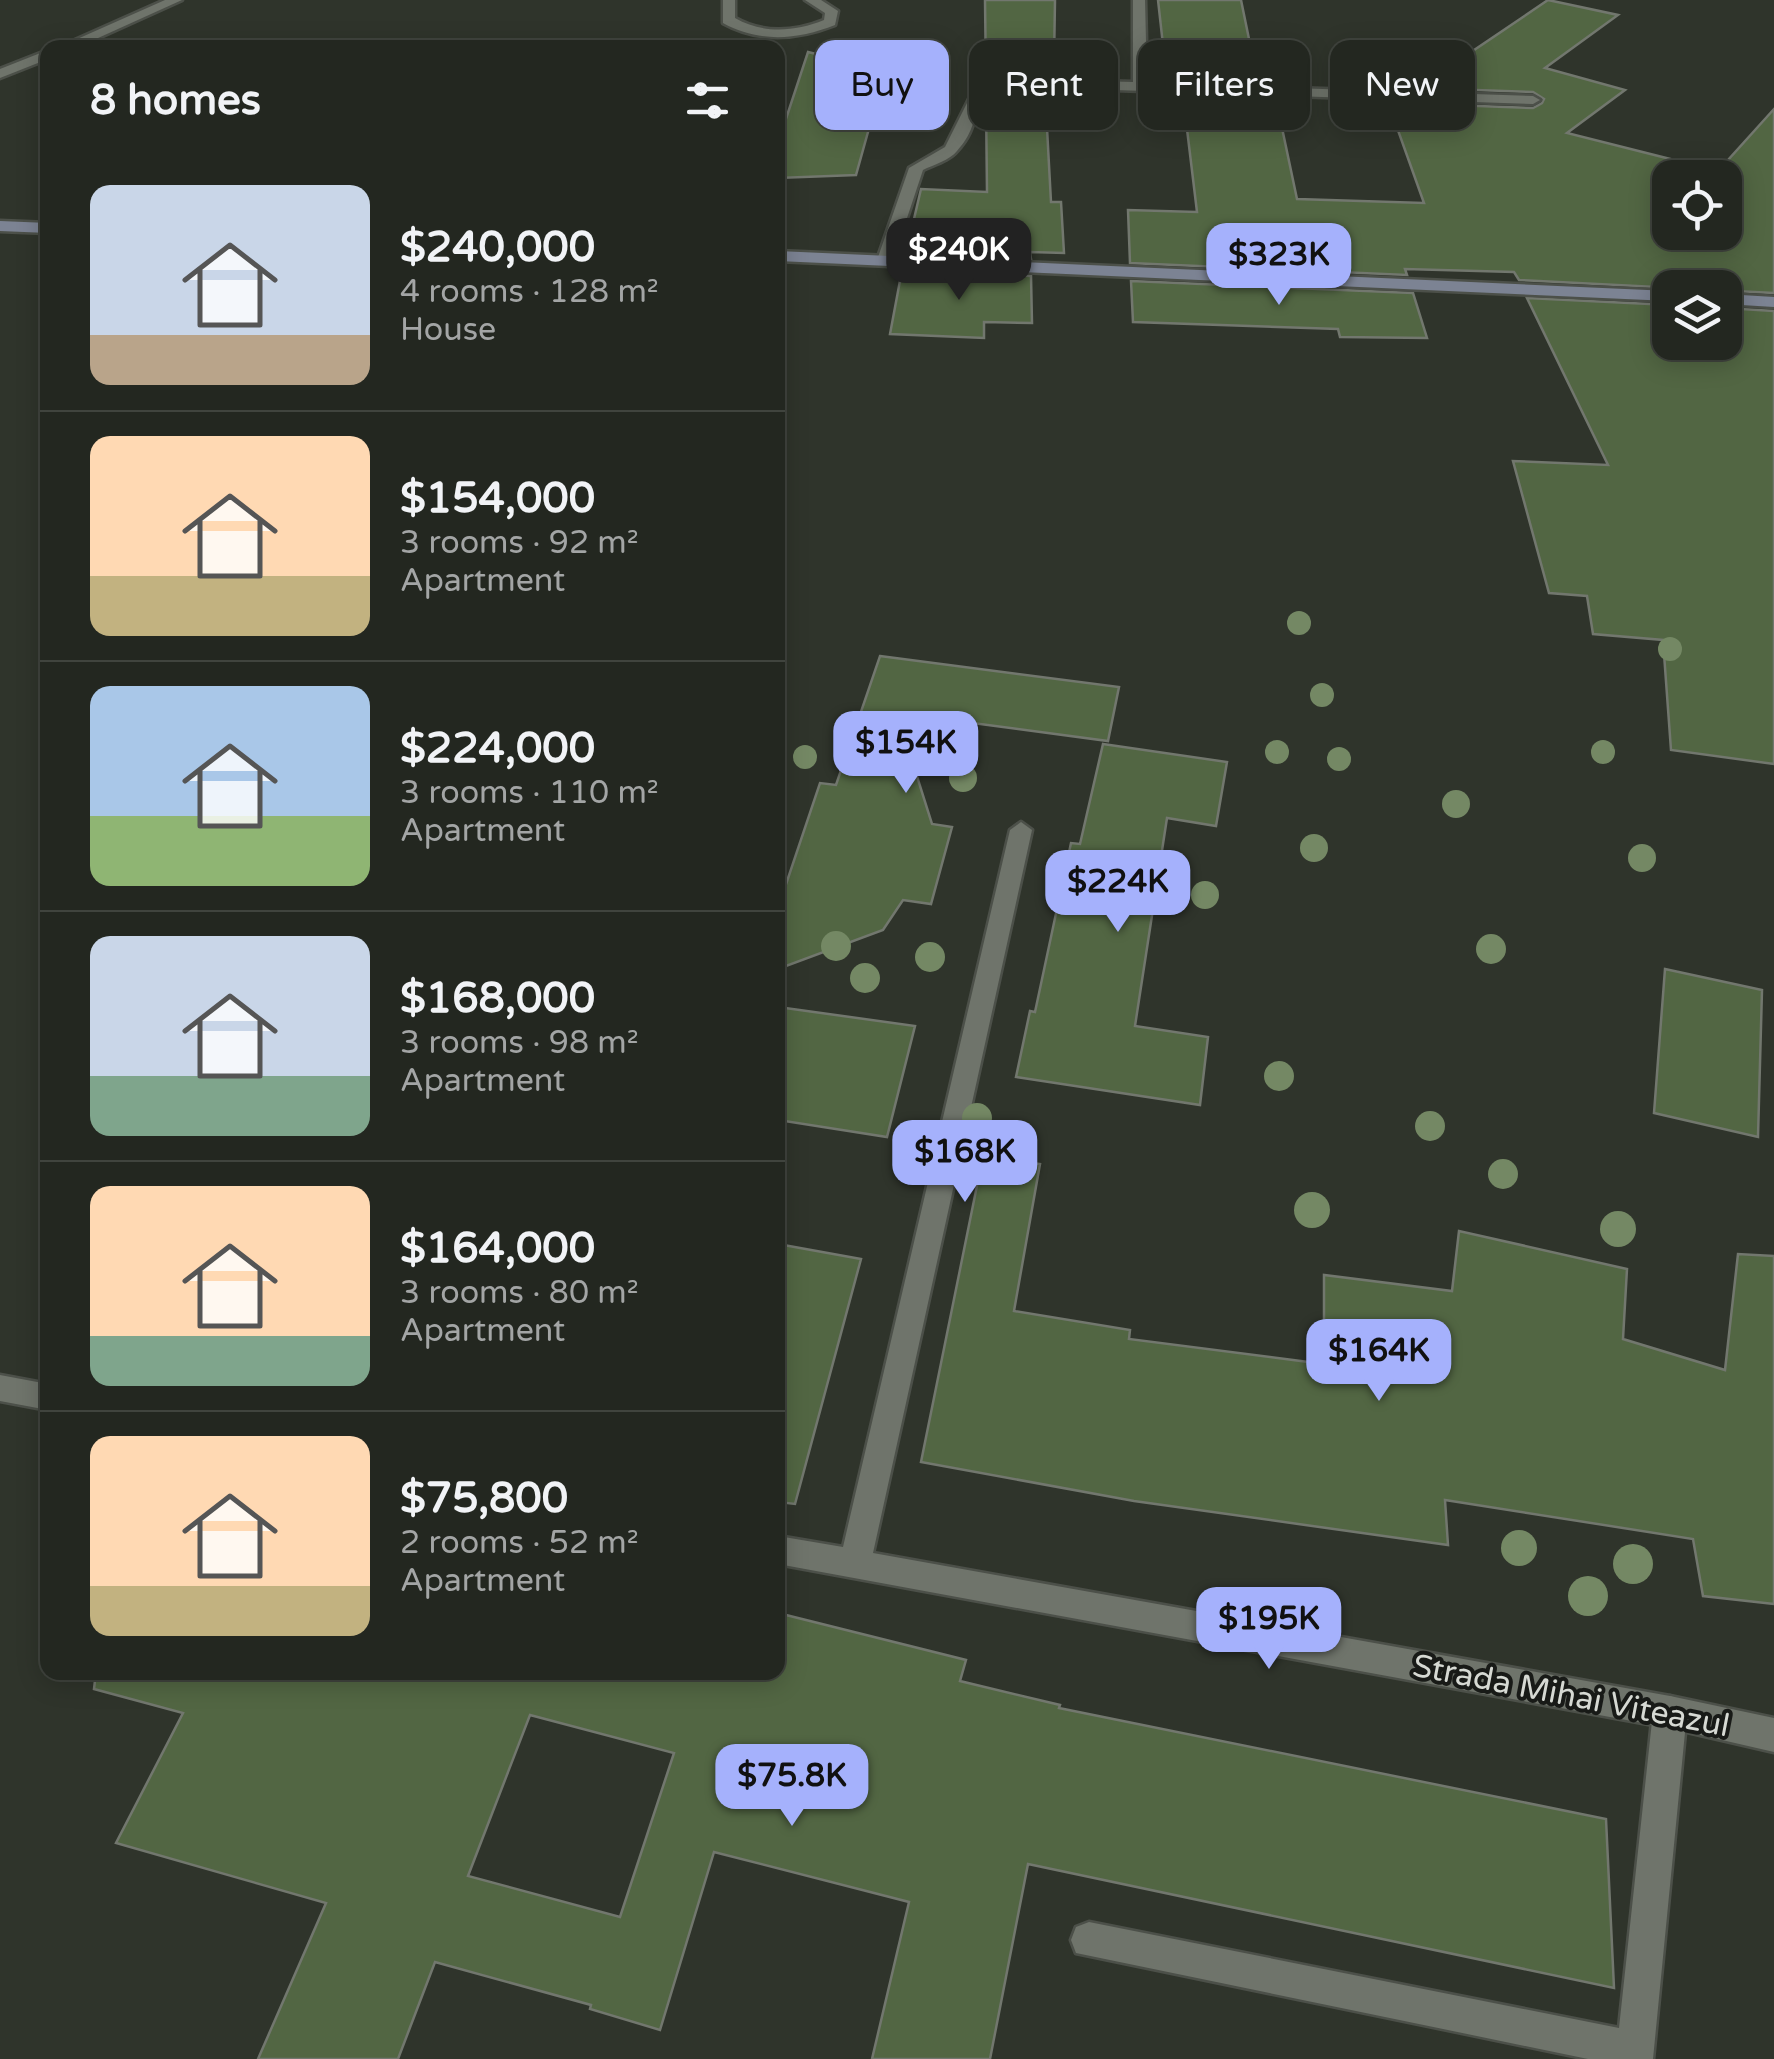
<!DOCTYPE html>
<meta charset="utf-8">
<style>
:root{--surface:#232720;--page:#2b2f29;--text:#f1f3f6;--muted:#a3a5a5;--line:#40443e;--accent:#a5b1fc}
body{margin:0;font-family:"Varela Round",sans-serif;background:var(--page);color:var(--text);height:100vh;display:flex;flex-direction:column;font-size:38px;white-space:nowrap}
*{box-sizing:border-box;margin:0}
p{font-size:32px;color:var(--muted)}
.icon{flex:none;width:55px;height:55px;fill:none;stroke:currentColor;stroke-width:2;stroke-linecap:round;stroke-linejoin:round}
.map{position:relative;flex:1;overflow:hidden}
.panel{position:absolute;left:40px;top:40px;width:745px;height:1640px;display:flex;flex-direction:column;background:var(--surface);border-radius:20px;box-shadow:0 5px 25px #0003,0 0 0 2px var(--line)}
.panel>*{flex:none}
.guide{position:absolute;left:815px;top:40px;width:808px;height:90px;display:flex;gap:20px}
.tools{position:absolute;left:1652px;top:160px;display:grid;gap:20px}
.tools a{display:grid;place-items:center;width:90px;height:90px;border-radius:20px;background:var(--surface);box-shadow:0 5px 25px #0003,0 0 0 2px var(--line);font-size:50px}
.price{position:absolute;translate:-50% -85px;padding:0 22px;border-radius:20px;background:var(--accent);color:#111;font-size:32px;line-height:65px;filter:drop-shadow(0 2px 5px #0008)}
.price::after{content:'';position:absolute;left:50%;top:60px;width:30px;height:22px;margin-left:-15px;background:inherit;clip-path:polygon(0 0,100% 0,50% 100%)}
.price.selected{background:#222;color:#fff}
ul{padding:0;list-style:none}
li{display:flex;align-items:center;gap:30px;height:250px;padding:0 50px}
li+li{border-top:2px solid var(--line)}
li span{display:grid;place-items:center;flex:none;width:280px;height:200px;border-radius:20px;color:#555}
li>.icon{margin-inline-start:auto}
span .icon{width:120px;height:120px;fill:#fffc;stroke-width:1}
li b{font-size:42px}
h2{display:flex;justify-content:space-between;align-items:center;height:120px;padding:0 50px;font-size:42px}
.tag{padding:0 35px;border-radius:20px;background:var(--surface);box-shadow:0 5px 25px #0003,0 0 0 2px var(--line);font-size:35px;line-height:90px}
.tag.selected{background:var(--accent);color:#111}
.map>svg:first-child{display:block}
.building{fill:#526643;stroke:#72776e;stroke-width:2.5;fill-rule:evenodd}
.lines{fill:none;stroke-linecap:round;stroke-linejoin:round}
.service-casing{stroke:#4c5049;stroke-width:5}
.minor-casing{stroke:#4c5049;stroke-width:5}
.secondary-casing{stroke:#4c5049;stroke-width:5}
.service{fill:#6f746b;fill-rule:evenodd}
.minor{fill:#6f746b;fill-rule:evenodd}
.secondary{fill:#7c8393;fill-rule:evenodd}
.tree{fill:#748864}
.labels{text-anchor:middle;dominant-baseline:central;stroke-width:8;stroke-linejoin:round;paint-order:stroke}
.near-street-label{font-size:32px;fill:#d6d9d3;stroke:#181a17}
</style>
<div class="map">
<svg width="1774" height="2059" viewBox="0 0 1774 2059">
<rect width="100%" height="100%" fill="#2f342b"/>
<g class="building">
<polygon points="985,0 1055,0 1054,62 1043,62 1044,76 986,80"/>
<polygon points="1158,0 1241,0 1258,83 1181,80 1179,64 1165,63"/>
<path d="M1548,0L1618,15L1545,68L1625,90L1567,133L1718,171L1774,109V293L1519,280L1514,272L1405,269L1407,275L1130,263L1128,210L1197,212L1183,96L1261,99L1262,108L1278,109L1297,199L1424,203L1390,108L1396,103L1533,108L1542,103L1544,99L1533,92L1418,88ZM1670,178H1725V232H1670Z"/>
<polygon points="808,52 885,71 856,175 778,178 778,143"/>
<polygon points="1025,91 1045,91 1051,202 1061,202 1064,253 1030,252 1031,259 906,253 921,189 987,192 986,103"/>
<polygon points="902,270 1031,276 1032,323 984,322 984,338 890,334"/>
<polygon points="1131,281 1413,293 1427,338 1340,337 1338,329 1133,322"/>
<polygon points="1527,298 1670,305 1670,342 1725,342 1725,308 1774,311 1774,764 1671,750 1663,640 1593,634 1587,596 1549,593 1513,461 1608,465"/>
<polygon points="880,656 1119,687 1108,741 897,713 932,824 952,827 931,904 903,900 883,930 778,969 778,908 820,783 836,785"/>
<polygon points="1103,744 1227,762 1216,826 1167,818 1135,1026 1208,1037 1200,1105 1016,1077 1030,1011 1035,1012 1071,843 1080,844"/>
<polygon points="1665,969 1762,990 1758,1137 1654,1113"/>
<polygon points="778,1007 915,1026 887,1137 778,1120"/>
<polygon points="983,1156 1040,1164 1014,1311 1130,1330 1129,1339 1324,1364 1324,1275 1452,1291 1459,1231 1627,1269 1623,1339 1725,1370 1738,1254 1774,1256 1774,1604 1703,1596 1693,1539 1445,1500 1448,1545 1134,1501 921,1462"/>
<polygon points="778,1244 861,1259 795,1504 778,1502"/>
<path d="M778,1613L966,1660L960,1681L1060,1705L1059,1708L1606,1819L1614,1988L1028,1864L990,2059H872L909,1902L714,1852L660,2030L590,2009L591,2005L435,1962L398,2059H258L326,1903L116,1843L183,1713L94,1689L96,1672H778ZM530,1715L674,1753L620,1917L468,1876Z"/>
</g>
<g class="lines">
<defs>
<g id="service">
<path d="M723,0H735V18C763,34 794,32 824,20L825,13L805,0H821L838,11L835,25C797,40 759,43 723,23Z"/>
<polygon points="1670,1696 1682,1700 1687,1712 1653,2059 1588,2059 1076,1953 1071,1940 1076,1927 1089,1922 1619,2028 1653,1712 1658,1700"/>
</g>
<g id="minor">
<polygon points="165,0 182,0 76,48 57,48"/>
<path d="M1133,0H1145L1147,83L1533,96L1540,100L1533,104L1025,87C957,95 990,115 957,151C950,160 933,165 923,170L893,260L879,263L877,260L909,168L945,147L969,99L984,84L1025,79L1133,82Z"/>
<polygon points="48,50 48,59 0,78 0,69"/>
<polygon points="1021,822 1032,830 873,1553 1670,1696 1774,1718 1774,1752 1670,1728 778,1564 778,1536 843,1547 1010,830"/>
<polygon points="0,1375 48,1384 48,1410 0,1401"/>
</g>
<g id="secondary">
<polygon points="0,221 48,223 48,233 0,231"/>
<polygon points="778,251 1670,291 1670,301 778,261"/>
<polygon points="1725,294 1774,297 1774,307 1725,304"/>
</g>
</defs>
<use href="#service" class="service-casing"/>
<use href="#minor" class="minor-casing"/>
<use href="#secondary" class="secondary-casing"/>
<use href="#service" class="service"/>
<use href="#minor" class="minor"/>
<use href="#secondary" class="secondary"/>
</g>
<g class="tree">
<circle cx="1299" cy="623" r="12"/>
<circle cx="1670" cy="649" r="12"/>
<circle cx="1322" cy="695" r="12"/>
<circle cx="1277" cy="752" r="12"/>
<circle cx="1603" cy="752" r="12"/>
<circle cx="805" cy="757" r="12"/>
<circle cx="1339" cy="759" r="12"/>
<circle cx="963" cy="778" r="14"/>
<circle cx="1456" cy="804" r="14"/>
<circle cx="1314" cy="848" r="14"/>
<circle cx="1642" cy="858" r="14"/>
<circle cx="1205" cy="895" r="14"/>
<circle cx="836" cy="946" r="15"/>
<circle cx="1491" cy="949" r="15"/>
<circle cx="930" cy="957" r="15"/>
<circle cx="865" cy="978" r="15"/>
<circle cx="1279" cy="1076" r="15"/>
<circle cx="977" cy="1118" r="15"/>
<circle cx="1430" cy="1126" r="15"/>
<circle cx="1503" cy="1174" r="15"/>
<circle cx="1312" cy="1210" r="18"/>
<circle cx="1618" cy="1229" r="18"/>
<circle cx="1519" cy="1548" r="18"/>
<circle cx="1633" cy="1564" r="20"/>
<circle cx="1588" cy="1596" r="20"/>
</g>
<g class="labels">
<g class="near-street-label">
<text transform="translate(1571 1696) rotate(11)">Strada Mihai Viteazul</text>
</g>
</g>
</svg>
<div class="tools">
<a><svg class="icon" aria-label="locate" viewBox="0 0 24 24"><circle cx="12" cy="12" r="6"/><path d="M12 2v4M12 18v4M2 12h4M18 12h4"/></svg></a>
<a><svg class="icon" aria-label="layers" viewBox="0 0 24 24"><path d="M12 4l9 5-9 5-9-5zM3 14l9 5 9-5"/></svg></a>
</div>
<b class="price selected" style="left:959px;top:303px">$240K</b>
<b class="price" style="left:1279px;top:308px">$323K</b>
<b class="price" style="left:906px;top:796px">$154K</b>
<b class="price" style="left:1118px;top:935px">$224K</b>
<b class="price" style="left:965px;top:1205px">$168K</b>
<b class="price" style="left:1379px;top:1404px">$164K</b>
<b class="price" style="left:1269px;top:1672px">$195K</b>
<b class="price" style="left:792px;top:1829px">$75.8K</b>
<div class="guide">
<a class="tag selected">Buy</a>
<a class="tag">Rent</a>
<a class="tag">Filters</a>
<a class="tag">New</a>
</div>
<section class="panel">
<h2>8 homes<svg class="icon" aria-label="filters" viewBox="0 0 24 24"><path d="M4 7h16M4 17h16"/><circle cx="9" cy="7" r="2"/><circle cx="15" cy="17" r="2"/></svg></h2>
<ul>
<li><span style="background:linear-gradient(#c9d6e8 75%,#b9a48a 0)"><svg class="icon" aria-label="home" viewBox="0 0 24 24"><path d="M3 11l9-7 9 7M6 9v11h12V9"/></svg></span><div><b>$240,000</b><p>4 rooms · 128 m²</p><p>House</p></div></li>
<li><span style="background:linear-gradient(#ffd9b3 70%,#c2b280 0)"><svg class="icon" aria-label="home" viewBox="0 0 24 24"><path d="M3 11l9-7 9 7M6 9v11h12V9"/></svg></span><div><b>$154,000</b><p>3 rooms · 92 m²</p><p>Apartment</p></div></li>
<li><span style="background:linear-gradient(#a9c7e8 65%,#8fb573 0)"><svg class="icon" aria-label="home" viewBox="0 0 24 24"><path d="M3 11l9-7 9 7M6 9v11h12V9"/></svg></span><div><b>$224,000</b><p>3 rooms · 110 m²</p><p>Apartment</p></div></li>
<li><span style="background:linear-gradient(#c9d6e8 70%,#7fa58c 0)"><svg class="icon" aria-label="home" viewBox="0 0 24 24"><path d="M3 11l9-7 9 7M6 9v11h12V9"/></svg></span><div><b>$168,000</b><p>3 rooms · 98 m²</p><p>Apartment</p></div></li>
<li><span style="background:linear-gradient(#ffd9b3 75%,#7fa58c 0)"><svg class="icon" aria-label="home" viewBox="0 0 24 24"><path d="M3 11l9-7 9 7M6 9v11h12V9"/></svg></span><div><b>$164,000</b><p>3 rooms · 80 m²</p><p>Apartment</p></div></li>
<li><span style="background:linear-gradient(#ffd9b3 75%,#c2b280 0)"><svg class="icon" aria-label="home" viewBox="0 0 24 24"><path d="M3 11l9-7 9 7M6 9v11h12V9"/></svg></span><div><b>$75,800</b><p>2 rooms · 52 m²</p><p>Apartment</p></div></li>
</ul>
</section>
</div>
